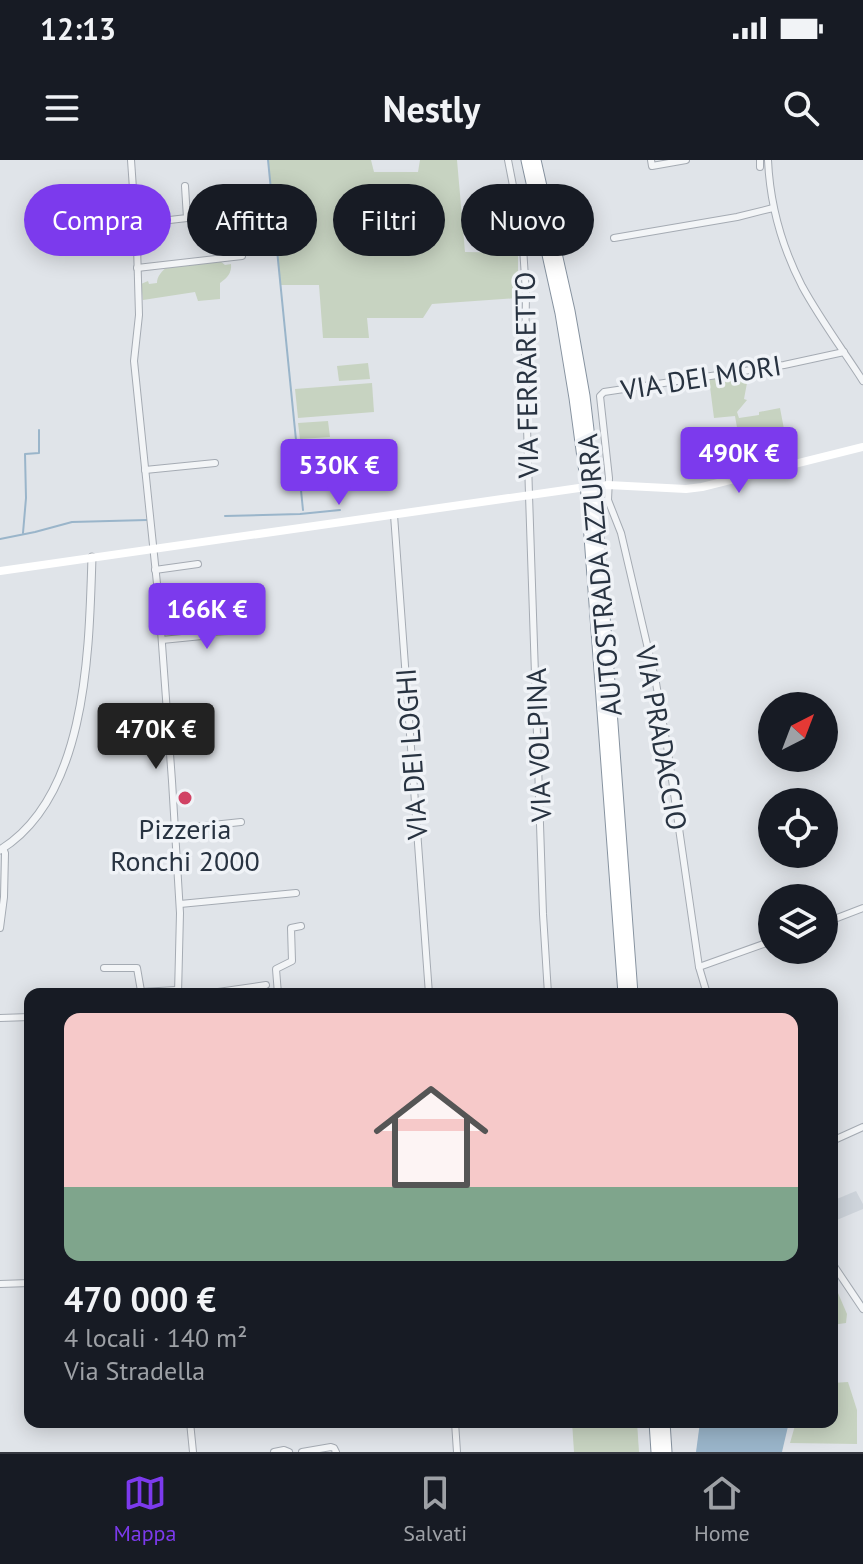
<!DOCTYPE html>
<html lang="it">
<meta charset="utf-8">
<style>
:root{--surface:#171b24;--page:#20242c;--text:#f1f3f6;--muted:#9ea1a6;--line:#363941;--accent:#7c3aed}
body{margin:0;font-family:"PT Sans",sans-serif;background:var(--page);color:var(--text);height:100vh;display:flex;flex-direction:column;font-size:30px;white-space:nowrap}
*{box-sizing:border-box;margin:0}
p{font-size:26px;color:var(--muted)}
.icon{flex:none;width:44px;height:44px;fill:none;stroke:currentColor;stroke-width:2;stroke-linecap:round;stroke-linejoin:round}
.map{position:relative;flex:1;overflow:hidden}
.side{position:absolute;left:24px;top:828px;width:814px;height:440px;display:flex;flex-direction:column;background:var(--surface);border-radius:16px;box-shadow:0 4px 20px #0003}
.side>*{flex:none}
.banner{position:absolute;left:24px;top:24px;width:816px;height:72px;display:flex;gap:16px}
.needle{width:52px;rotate:42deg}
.buttons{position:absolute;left:758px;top:532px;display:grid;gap:16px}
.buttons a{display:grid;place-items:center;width:80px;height:80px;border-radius:50%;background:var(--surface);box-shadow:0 4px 20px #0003;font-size:40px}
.price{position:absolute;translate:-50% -68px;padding:0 18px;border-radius:8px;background:var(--accent);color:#fff;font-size:26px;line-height:52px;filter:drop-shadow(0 2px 4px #0008)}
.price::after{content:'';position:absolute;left:50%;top:48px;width:24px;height:18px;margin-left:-12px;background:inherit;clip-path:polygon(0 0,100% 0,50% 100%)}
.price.selected{background:#222;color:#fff}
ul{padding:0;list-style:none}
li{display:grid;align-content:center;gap:16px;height:424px;padding:0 40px}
li span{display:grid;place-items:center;height:248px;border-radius:16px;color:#555}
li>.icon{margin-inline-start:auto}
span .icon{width:144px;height:144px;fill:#fffc;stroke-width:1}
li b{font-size:34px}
.tag{padding:0 28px;border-radius:36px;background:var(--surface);box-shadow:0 4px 20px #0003;font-size:28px;line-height:72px}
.tag.selected{background:var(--accent);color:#fff}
.status{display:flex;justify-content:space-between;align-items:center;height:56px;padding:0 40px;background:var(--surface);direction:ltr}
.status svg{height:22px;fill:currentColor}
header{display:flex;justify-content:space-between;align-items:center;height:104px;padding:0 40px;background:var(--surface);font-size:36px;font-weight:800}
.tabs{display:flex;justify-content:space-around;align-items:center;height:112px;border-top:2px solid var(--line);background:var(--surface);font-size:22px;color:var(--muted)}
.tabs a{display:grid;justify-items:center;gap:4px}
.tabs .selected{color:var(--accent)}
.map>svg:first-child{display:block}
.built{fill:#ced4db}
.green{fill:#c7d3c1}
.water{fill:#9ab5ca}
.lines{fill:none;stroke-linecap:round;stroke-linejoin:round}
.stream{stroke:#9ab5ca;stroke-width:2}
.minor-casing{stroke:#a5abb3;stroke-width:8}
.tertiary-casing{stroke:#a5abb3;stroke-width:9}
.motorway-casing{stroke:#8793a0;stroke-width:13}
.minor{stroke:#f3f5f7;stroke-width:6}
.tertiary{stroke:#f3f5f7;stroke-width:7}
.secondary{stroke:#fff;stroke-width:8}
.motorway{stroke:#fff;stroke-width:11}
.motorway-bridge-casing{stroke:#8793a0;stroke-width:13;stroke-linecap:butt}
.motorway-bridge{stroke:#fff;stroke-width:11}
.poi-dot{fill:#d14264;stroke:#f0f3f7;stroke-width:3}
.labels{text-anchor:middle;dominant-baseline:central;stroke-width:7;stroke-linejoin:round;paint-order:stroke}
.street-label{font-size:28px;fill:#283341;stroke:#f0f3f7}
.poi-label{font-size:28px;fill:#283341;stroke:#f0f3f7}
</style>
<div class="status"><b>12:13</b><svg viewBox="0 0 49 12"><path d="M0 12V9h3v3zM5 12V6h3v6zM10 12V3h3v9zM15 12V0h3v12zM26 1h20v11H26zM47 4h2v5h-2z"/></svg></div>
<header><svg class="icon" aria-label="menu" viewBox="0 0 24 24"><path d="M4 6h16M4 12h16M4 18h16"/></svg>Nestly<svg class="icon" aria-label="search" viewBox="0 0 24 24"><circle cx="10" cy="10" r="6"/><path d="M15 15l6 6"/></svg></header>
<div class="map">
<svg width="863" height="1292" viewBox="0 0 863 1292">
<rect width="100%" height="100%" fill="#e0e4e9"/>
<polygon class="built" points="856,1031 863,1044 863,1049 832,1062 832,1041"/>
<g class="green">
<polygon points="268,0 371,0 374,12 418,12 420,0 457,0 465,92 518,93 518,138 432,144 423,158 367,158 369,178 323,178 319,125 280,125"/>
<path d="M219,100L225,105L231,104C232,113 227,118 220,123V139L198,141L195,132L143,140L141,124L148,121L149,124L157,123C157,116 162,111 167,107Z"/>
<polygon points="368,203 370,219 339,221 337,206"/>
<polygon points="746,214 747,223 744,239 747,240 737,252 739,258 759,255 759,252 780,248 790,301 745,313 735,256 714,258 709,219"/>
<polygon points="372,223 374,252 298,258 295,229"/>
<polygon points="328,261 330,277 300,279 298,263"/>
<polygon points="832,1119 847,1154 846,1163 832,1165"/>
<polygon points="848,1222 857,1250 857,1284 790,1283 796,1262 832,1262 832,1223"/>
<polygon points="572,1262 637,1262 639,1292 574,1292"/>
</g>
<polygon class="water" points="700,1262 789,1262 782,1292 696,1292"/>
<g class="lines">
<g class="stream">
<polyline points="268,0 303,350"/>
<polyline points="225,356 300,354 340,350"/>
<polyline points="23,373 26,338 25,294 39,293 39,270"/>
<polyline points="0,379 35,372 72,362 147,360"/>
</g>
<defs>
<g id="minor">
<polyline points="131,0 137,86 139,155 134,201 159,443 172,621 180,753 178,834"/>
<polyline points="508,0 522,72 526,133 525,198 529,335 543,754 548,834"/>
<polyline points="651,0 652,6 686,0"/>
<polyline points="760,0 760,7"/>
<path d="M768,0C770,44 782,87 802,126C820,159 843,190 863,221"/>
<polyline points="135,64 187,58 185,26"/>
<polyline points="614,78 737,57 773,48"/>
<polyline points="137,108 242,96"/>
<polyline points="145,310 215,303"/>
<polyline points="394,355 429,834"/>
<polyline points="155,410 198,404"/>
<polyline points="159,443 245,435"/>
<polyline points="162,480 202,476 209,472 248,470"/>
<polyline points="175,669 241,662"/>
<polyline points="180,744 296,733"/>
<polyline points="824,763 863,748"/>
<polyline points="0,768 4,737 5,693 3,688"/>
<polyline points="699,807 772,781"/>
<polyline points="104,808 137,808 141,831"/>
<polyline points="141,832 177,830"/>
<polyline points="178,833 211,833 266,825"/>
<polyline points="278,834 276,809 292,801 291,768 301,766"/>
<polyline points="707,834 699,807 668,592 656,523 621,373 608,340 609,318 600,236 604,232 784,205 844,192"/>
<polyline points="0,858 30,857"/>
<polyline points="832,981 863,967"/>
<polyline points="832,1103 863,1149"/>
<polyline points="0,1124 30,1123"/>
<polyline points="190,1262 193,1292"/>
<polyline points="455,1262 457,1292"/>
<polyline points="190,1264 219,1262"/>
<polyline points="274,1292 284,1290 289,1292"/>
<polyline points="302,1292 331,1287 334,1288 336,1292"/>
</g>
<path id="tertiary" d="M0,690C88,636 89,488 92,397"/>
<g id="motorway">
<polyline points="527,0 561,153 575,238 586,320"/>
<polyline points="535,0 569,151 584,236 594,321"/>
<polyline points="595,334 632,834"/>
<polyline points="587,336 624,834"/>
<polyline points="655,1262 657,1292"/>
<polyline points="664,1262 666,1292"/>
</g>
</defs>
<use href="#minor" class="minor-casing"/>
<use href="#tertiary" class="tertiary-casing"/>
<use href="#motorway" class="motorway-casing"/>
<use href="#minor" class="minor"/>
<use href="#tertiary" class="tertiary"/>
<polyline class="secondary" points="0,411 579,328 608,325 686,329 702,327 863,287"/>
<use href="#motorway" class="motorway"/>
<defs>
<g id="motorway-bridge">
<polyline points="586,320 587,336"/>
<polyline points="594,321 595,334"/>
</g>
</defs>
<use href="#motorway-bridge" class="motorway-bridge-casing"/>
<use href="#motorway-bridge" class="motorway-bridge"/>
</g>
<circle class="poi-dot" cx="185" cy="638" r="8"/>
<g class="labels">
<g class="street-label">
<text transform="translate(526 215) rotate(-91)">VIA FERRARETTO</text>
<text transform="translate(701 217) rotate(-9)">VIA DEI MORI</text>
<text transform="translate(599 415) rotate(-95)">AUTOSTRADA AZZURRA</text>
<text transform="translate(662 578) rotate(80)">VIA PRADACCIO</text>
<text transform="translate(538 585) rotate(-92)">VIA VOLPINA</text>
<text transform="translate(411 594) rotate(-94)">VIA DEI LOGHI</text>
</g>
<g class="poi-label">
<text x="185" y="668">Pizzeria<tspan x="185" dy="32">Ronchi 2000</tspan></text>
</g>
</g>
</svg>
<div class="buttons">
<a><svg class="needle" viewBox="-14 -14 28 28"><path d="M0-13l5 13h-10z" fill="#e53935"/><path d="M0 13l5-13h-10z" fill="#9ea1a6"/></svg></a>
<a><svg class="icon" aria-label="locate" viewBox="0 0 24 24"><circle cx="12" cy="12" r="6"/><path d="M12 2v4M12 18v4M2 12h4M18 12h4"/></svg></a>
<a><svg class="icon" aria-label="layers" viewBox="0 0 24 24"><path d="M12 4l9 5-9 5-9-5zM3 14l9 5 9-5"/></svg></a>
</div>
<b class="price" style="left:739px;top:335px">490K €</b>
<b class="price" style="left:339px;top:347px">530K €</b>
<b class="price" style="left:207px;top:491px">166K €</b>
<b class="price selected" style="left:156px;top:611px">470K €</b>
<div class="banner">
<a class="tag selected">Compra</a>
<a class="tag">Affitta</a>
<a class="tag">Filtri</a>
<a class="tag">Nuovo</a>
</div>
<section class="side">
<ul>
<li><span style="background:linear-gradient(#f6c9c9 70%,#7fa58c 0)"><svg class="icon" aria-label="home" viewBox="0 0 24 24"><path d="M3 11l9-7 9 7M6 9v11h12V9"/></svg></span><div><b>470 000 €</b><p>4 locali · 140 m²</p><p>Via Stradella</p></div></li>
</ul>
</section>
</div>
<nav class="tabs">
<a class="selected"><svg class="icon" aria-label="map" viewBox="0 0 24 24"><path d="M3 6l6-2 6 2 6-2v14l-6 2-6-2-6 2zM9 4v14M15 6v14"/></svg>Mappa</a>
<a><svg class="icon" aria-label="saved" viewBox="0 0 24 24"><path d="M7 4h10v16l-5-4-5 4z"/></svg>Salvati</a>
<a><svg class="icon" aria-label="home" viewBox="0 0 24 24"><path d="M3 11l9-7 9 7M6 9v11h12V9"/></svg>Home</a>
</nav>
